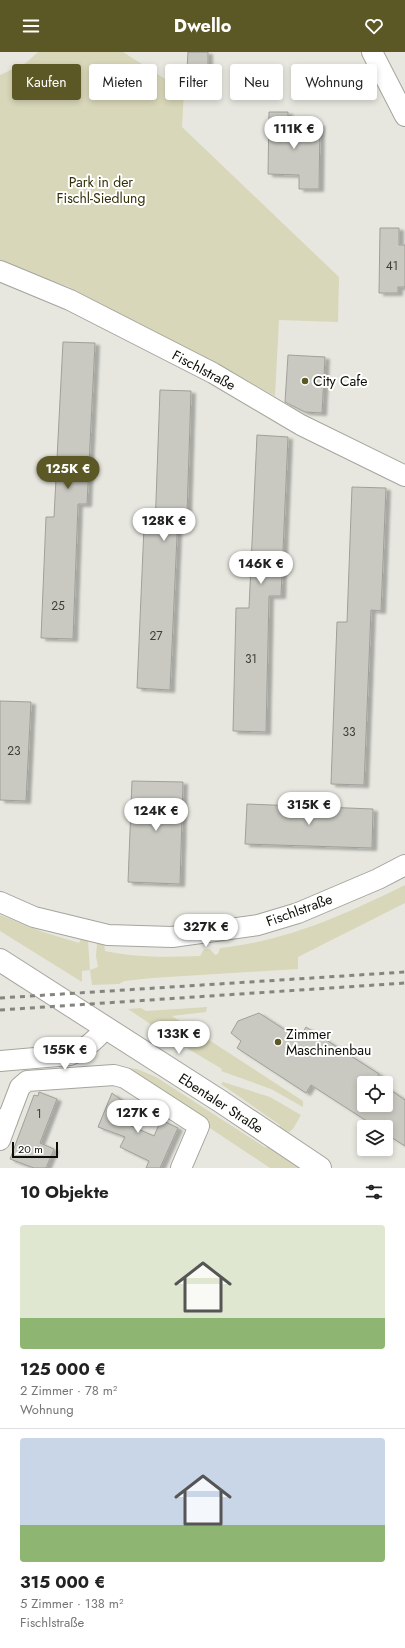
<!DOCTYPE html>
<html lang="de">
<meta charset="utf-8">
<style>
:root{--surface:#fff;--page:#f2f2f2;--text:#222;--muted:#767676;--line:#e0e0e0;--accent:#5c5825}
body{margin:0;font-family:Jost,sans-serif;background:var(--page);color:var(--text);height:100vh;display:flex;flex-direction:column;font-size:15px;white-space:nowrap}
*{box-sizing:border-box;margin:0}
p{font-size:13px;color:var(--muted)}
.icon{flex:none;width:22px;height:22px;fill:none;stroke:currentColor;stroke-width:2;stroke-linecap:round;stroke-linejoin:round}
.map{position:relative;height:1116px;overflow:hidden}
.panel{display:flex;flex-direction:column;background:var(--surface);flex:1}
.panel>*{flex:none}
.top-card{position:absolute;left:12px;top:12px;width:381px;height:36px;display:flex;gap:8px}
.controls{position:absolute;left:357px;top:1024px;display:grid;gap:8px}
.controls a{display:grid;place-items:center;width:36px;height:36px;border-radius:4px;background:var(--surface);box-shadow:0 2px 6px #0003;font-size:20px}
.scale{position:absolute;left:12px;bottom:10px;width:46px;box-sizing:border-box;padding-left:4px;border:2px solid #0d0d0a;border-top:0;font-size:11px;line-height:14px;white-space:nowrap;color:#0d0d0a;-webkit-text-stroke:3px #fffffe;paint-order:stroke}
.price{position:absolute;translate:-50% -34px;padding:0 9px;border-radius:14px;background:#fff;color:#222;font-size:13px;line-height:26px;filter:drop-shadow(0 1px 2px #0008)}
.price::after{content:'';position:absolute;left:50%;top:24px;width:12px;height:9px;margin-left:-6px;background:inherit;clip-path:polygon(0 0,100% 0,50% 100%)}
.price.current{background:var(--accent);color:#fff}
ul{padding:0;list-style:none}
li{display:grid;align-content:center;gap:8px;height:212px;padding:0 20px}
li+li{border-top:1px solid var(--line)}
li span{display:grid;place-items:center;height:124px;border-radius:4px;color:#555}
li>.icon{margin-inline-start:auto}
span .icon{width:72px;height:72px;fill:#fffc;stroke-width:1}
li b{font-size:17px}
h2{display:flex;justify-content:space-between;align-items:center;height:48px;padding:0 20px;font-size:17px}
.pill{padding:0 14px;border-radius:4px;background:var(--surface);box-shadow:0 2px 6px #0003;font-size:14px;line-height:36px}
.pill.current{background:var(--accent);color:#fff}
header{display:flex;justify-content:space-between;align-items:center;height:52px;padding:0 20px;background:var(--accent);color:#fff;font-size:18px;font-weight:700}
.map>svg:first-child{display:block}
.green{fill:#d8d7b9}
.building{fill:#c9c9c2;stroke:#a0a099;filter:url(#shadow)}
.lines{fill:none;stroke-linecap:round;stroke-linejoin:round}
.minor-casing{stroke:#a5a59e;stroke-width:22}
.major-casing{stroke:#a5a59e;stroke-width:24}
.minor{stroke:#fff;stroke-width:20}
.major{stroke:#fff;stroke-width:22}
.rail{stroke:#85857f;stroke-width:3;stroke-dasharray:5 5;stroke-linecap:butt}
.poi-dot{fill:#5c5825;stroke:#fffffe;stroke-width:1.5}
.labels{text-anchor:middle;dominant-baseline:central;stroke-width:4;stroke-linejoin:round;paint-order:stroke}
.number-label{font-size:12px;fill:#3c3c38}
.park-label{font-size:14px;fill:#322f08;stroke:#fffffe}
.street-label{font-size:14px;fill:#0d0d0a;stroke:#fffffe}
.poi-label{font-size:14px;fill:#0d0d0a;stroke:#fffffe;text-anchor:start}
</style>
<header><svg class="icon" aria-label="menu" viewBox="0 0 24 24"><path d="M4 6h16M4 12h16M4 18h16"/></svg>Dwello<svg class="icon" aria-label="heart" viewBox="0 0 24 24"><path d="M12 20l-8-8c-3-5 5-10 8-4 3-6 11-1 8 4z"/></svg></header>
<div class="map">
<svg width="405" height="1116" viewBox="0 0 405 1116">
<defs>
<filter id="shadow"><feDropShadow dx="4.5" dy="2.5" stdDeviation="1" flood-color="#0004"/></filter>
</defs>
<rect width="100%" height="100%" fill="#e7e7e0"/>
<g class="green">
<polygon points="38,0 123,0 184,39 182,75 339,225 338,270 279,268 275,344 69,235 0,210 0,23 26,11"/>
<path d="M405,833V851L298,905V917L152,926L124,929L119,932L92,933L90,918L82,919V930L0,879V863L43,880L79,891L81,887L88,889L90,918L98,915L96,904L97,891L104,892L105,899C137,906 168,905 200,904L204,897H210L215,903L218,902L220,896C287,889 346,862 405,833Z"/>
<polygon points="207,955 206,960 172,964 303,1049 303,1055 271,1037 221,1019 222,1017 180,992 128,957 141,956 146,959"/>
<polygon points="118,1015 137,1017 156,1025 266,1096 267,1094 302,1116 270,1116"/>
<polygon points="223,1030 270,1045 301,1063 293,1077 289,1080 279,1076 280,1073 221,1032"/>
</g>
<g class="building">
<polygon points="188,0 208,0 208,18 187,17"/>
<polygon points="269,60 288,60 288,72 320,72 319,137 299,137 299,123 268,122"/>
<polygon points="380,176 399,176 399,193 405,193 405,235 398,235 398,241 379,241"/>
<polygon points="63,290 95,291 87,452 78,452 73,587 41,586 46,465 54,465"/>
<polygon points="288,303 325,305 322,361 305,360 285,350"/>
<polygon points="160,338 191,339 187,462 178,462 170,638 137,636 144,475 155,476"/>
<polygon points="257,383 288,385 281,544 269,544 266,680 233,679 236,556 249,556"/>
<polygon points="352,435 386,436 381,559 371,558 364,733 331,732 337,570 347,570"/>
<polygon points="0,649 31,650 26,749 0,748"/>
<polygon points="132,729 183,730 180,832 128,830"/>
<polygon points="247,752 373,757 372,796 245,792"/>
<polygon points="259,961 299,987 306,975 379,1022 375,1028 380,1031 364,1031 364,1053 386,1053 386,1035 405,1048 405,1094 386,1082 386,1075 376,1075 311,1033 306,1041 237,996 241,989 231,981 238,969"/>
<polygon points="39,1040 57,1047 40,1091 54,1097 46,1116 34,1116 10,1107 34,1043 38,1044"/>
<polygon points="112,1041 132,1056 122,1070 154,1084 161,1068 178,1076 160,1116 146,1116 149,1109 120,1095 125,1085 98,1075"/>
</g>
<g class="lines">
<defs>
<g id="minor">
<polyline points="372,0 405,64"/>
<polyline points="0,219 70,248 213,321 301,373 405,424"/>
<polyline points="0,850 34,865 108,883 172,885 258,873 298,861 378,827 405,813"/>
<path d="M0,1009L70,1003C86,997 95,988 106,976"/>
<polyline points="0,1067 7,1069 0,1088"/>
<polyline points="7,1069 20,1035 27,1029 114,1023 125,1026 199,1074 181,1116"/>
</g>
<polyline id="major" points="0,908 220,1049 320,1116"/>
</defs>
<use href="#minor" class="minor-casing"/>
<use href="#major" class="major-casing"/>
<use href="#minor" class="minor"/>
<use href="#major" class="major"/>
<g class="rail">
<polyline points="0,946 405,920"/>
<polyline points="0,958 405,931"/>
</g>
</g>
<g class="poi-dot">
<circle cx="305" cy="329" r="4"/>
<circle cx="278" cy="990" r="4"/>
</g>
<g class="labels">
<g class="number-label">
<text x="392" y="214">41</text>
<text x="58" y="554">25</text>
<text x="156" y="584">27</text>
<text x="251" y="607">31</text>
<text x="349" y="680">33</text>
<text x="14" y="699">23</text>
<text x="39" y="1062">1</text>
</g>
<g class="park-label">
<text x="101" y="130">Park in der<tspan x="101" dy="16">Fischl-Siedlung</tspan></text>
</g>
<g class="street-label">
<text transform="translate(204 318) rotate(28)">Fischlstraße</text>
<text transform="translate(299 858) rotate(-20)">Fischlstraße</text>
<text transform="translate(221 1051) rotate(33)">Ebentaler Straße</text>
</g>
<g class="poi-label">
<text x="313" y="329">City Cafe</text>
<text x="286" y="982">Zimmer<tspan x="286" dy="16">Maschinenbau</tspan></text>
</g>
</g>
</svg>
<div class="controls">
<a><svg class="icon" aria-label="locate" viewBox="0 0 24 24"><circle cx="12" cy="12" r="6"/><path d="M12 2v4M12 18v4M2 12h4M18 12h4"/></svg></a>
<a><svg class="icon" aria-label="layers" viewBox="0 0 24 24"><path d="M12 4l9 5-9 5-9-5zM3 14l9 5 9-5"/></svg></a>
</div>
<div class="scale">20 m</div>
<b class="price" style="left:294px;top:98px">111K €</b>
<b class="price current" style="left:68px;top:438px">125K €</b>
<b class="price" style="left:164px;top:490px">128K €</b>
<b class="price" style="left:261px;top:533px">146K €</b>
<b class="price" style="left:309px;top:774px">315K €</b>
<b class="price" style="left:156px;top:780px">124K €</b>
<b class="price" style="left:206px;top:896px">327K €</b>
<b class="price" style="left:179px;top:1003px">133K €</b>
<b class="price" style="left:65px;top:1019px">155K €</b>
<b class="price" style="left:138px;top:1082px">127K €</b>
<div class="top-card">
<a class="pill current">Kaufen</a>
<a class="pill">Mieten</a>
<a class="pill">Filter</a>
<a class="pill">Neu</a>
<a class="pill">Wohnung</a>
</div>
</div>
<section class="panel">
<h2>10 Objekte<svg class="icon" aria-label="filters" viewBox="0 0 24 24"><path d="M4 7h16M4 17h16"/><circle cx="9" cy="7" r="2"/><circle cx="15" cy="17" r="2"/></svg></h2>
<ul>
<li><span style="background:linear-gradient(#dfe7d0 75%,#8fb573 0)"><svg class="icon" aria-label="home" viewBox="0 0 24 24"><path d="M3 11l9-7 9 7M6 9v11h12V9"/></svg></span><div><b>125 000 €</b><p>2 Zimmer · 78 m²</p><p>Wohnung</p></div></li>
<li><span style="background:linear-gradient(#c9d6e8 70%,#8fb573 0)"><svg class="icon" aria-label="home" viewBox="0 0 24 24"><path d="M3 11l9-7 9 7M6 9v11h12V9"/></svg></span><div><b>315 000 €</b><p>5 Zimmer · 138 m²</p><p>Fischlstraße</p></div></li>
</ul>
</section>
